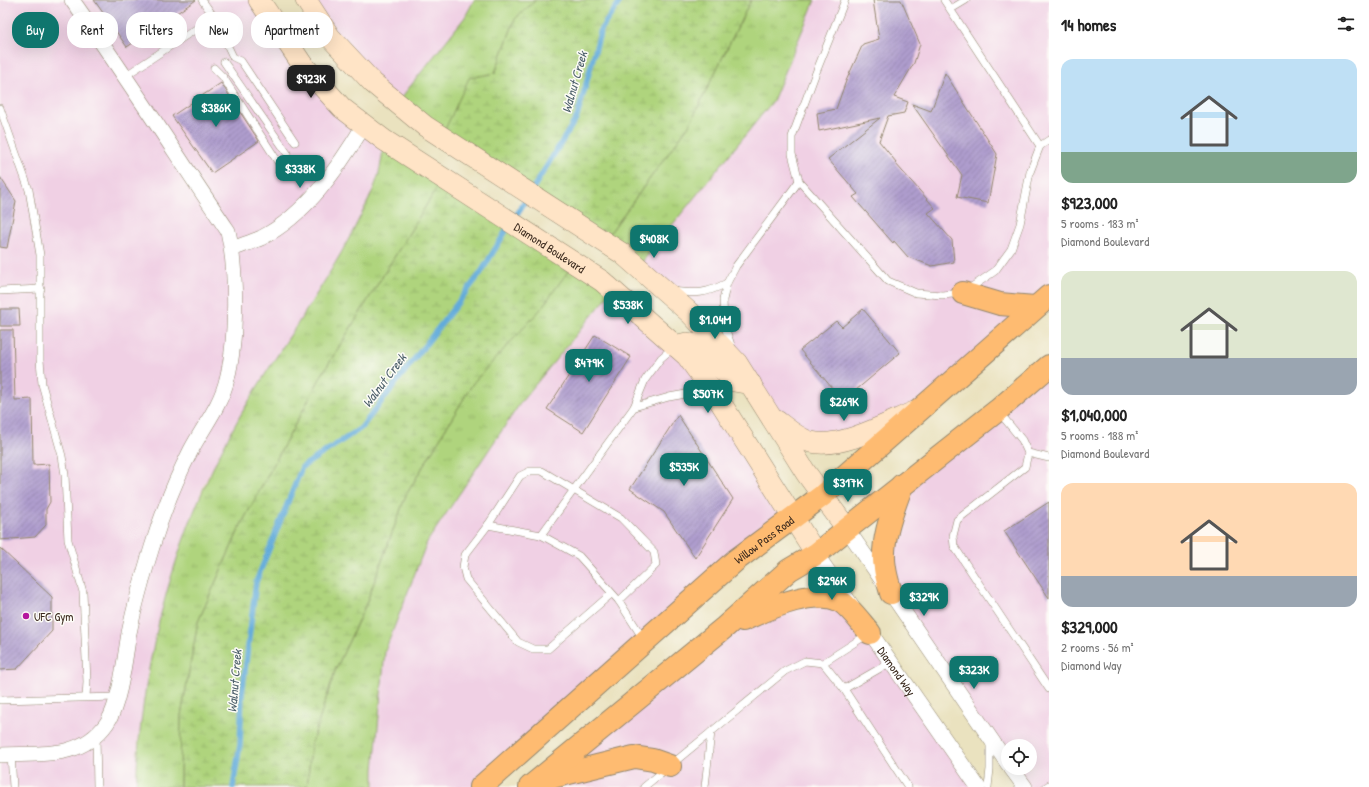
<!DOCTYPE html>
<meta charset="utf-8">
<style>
:root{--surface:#fff;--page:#f2f2f2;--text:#222;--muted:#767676;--accent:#0f766e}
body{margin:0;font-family:"Patrick Hand",sans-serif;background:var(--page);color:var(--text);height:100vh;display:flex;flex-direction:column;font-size:15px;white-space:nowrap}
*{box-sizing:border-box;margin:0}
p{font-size:13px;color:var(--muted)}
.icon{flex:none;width:22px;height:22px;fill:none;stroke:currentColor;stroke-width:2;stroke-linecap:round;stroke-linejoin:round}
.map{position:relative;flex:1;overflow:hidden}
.side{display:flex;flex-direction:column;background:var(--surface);width:320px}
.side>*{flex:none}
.hud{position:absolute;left:12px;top:12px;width:380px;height:36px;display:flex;gap:8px}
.fabs{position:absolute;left:1001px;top:739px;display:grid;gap:8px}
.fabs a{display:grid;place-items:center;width:36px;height:36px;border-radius:50%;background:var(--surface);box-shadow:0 4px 16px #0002;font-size:20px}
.price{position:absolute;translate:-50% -34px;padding:0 9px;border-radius:8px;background:var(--accent);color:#fff;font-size:13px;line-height:26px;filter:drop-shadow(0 1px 2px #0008)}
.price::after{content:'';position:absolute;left:50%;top:24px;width:12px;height:9px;margin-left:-6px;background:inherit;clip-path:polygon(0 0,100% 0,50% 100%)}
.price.current{background:#222;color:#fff}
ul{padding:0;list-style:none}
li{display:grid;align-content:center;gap:8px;height:212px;padding:0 12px}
li span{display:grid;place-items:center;height:124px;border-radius:12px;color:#555}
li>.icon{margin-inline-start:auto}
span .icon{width:72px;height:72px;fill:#fffc;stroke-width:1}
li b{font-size:17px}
h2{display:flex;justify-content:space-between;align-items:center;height:48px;padding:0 12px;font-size:17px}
.pill{padding:0 14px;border-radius:16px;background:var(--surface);box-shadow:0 4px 16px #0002;font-size:14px;line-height:36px}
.pill.current{background:var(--accent);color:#fff}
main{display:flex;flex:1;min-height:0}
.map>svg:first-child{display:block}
.built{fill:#f0d0e4}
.grass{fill:url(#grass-tufts);stroke:#757f4e}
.wetland{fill:url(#wetland-marsh);stroke:#757f4e}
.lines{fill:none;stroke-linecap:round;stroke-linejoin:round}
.stream{stroke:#62abda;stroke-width:5.5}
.building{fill:url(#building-hatch)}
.lane-casing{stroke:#92866e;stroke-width:8}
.street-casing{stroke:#92866e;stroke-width:16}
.secondary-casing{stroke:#92866e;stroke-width:22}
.primary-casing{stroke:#92866e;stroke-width:24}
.lane{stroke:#fff;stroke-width:7}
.street{stroke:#fff;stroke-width:15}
.secondary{stroke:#ffe4c6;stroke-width:21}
.primary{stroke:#febb71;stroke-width:22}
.poi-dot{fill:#b5179e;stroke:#fdfcf7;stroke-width:1.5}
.labels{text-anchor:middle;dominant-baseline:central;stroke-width:3;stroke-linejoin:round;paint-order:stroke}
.street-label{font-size:12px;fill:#3b2a1e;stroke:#fdfcf7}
.poi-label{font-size:12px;fill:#3b2a1e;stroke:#fdfcf7;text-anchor:start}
.water-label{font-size:13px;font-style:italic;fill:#4b5e69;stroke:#fdfcf7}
</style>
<main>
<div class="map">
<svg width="1049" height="787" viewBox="0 0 1049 787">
<defs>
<pattern id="grass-tufts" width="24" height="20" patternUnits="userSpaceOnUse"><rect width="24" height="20" fill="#afd47d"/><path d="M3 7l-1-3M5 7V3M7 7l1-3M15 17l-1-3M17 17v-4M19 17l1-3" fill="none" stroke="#97b66c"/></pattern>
<pattern id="wetland-marsh" width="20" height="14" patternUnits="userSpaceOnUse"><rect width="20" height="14" fill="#afd47d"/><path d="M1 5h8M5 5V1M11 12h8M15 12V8" fill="none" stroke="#97b66c"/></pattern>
<pattern id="building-hatch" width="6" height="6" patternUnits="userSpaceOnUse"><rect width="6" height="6" fill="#af9dce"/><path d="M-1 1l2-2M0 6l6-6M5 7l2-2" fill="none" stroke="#9080a7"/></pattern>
</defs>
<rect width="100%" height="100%" fill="#fdfcf7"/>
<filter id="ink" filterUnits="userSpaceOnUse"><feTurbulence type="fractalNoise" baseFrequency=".025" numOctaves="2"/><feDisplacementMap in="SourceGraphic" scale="8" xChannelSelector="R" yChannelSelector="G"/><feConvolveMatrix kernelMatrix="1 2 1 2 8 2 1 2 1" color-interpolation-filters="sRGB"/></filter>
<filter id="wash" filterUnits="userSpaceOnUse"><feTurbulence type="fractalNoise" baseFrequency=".012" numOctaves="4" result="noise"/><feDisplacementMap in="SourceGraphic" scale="16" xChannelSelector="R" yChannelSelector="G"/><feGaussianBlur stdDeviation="0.9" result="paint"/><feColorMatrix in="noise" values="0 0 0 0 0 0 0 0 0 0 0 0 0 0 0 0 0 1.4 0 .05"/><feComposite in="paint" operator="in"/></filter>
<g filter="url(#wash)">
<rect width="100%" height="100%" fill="#eae2bf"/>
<g class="built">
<polygon points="0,0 259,0 302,64 384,140 380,170 367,204 335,265 240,416 204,484 178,556 138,741 136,787 0,787"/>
<polygon points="306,0 474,0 465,17 397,103"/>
<polygon points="815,0 1049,0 1049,296 916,411 832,443 787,429 638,267 773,101"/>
<polygon points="613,290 687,356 793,519 481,787 374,787 374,770 385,651 427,542 521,402"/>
<polygon points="1049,366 1049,787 1025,787 1011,768 1030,768 1030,746 1008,746 1008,764 891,593 886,542 902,485"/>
<polygon points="841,602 978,787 530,787 725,627 779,604"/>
</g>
<g class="grass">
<polygon points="474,0 536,0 515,19 495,73 456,109 442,136 397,103 465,17"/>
<polygon points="751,0 815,0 773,101 638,267 604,241 689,125"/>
<path d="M384,140L443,178L323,373L241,525L198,622L181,716L180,787H136C141,658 176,528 240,416C276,353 320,295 354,229C363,210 376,189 380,168C382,159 383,149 384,140Z"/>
<polygon points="574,263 613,290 521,402 427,542 385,651 374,770 374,787 307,787 311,745 335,671 366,604 406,495 473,383"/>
</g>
<g class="wetland">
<polygon points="536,0 751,0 689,125 604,241 442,136 469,78 495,73 515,19"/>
<polygon points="443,178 574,263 540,310 473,383 406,495 366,604 335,671 311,745 307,787 180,787 181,716 198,622 241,525 323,373"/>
</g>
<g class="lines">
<g class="stream">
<polyline points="532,190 577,117 601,29 621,0"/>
<polyline points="514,219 527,198"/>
<polyline points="233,787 240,745 242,695 256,582 302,467 361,428 480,274 509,226"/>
</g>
</g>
<g id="blocks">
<g class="building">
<polygon points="94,0 196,0 127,47"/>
<polygon points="873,0 901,0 920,44 914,63 894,97 908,102 904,113 888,116 879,141 896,162 895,163 935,208 928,213 952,240 954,262 932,266 908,257 894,241 893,243 853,197 858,194 828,159 880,118 819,131 817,113 836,109 846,81 863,44 879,39"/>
<polygon points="945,73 997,154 988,203 957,197 962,175 912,104 931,111"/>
<polygon points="221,83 259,141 212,173 172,116"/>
<polygon points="0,177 16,201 7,248 0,247"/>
<polygon points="0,309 19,309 20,326 0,326"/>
<polygon points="863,309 900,353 843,401 800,350 836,321 842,327"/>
<polygon points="0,330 13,330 15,400 32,399 33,465 49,464 50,502 46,509 46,525 35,537 0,540"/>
<polygon points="595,335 631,357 583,432 547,409"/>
<polygon points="678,415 733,499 695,558 664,512 630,489"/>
<polygon points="1049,502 1049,598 1004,531"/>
<polygon points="0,548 52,597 52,631 17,669 0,670"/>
</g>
</g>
</g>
<g filter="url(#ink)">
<use href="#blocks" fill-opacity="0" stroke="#92866e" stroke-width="1"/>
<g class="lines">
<defs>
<g id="lane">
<polyline points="202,0 214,17"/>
<polyline points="944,0 1040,146"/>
<polyline points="951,9 966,0"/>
<polyline points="224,62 287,153"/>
<polyline points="214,68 223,77 278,162"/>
<polyline points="125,76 214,17 233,57 241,61 295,142"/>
<polyline points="0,108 29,190 40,255 40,360 42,384 62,456 65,475 68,540 83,592 87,682 86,697"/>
<polyline points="799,181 792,154 792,137 815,75 845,0"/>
<polyline points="0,291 41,289"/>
<path d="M673,291C697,294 705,294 727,283"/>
<polyline points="732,348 724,324 723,300 727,283 736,266 799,181 888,281 916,293 942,295 963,293 995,271 1011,249 1020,224 1030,172 1040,146 1049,140"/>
<polyline points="634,407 669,397 708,390"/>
<polyline points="999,412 1022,440 1028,453 1025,467 957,520 953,536 954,546 1049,689"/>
<polyline points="1028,453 1049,458"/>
<polyline points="488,525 541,535 579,556 619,601 644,640"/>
<polyline points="541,535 634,407 645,380 661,358 674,347"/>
<polyline points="611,594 548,649 533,649 518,642 466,579 463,567 465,555 488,525 520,476 530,471 542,471 621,518 654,552 656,565 619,601"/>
<polyline points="823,663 868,634"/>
<polyline points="844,689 891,662"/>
<polyline points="0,700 117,697"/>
<polyline points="96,735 97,787"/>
<polyline points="11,754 13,787"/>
<polyline points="644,787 711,732"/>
<polyline points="705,787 711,732 785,671 805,661 823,663 844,689 908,787"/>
<polyline points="988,787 990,769 990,743"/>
<polyline points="1046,787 1049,785"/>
</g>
<g id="street">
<path d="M232,249C242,245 252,242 261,238C306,215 339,167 364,125"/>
<polyline points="847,529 1008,764"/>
<polyline points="816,554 852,606"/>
<path id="s1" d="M865,625L978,787"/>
<path d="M0,755C40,753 81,760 107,723C120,704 125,657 129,633C135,604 143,576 152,547C162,514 175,481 191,450C203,427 221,405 227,379C237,340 237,270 228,231C176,154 126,76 72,0"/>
<polyline points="1011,768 1025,787"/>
</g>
<g id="secondary">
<path id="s2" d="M259,0L302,64L342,108L384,140L602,281L687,356L719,400L816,554"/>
<polyline points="306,0 330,37 373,83 425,126 623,254 690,313 737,363 806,473 847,529"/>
<polyline points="675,346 687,343 697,345 734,381 751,384"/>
<path d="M777,421C786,428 799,439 811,442C841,449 886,424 914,412"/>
</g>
<g id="primary">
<polyline points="963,293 1000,304 1035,307"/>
<path d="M891,593C889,585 886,577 885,568C880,542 893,510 902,485"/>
<path d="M743,620C768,609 814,587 840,601C851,608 861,623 870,633"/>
<polyline points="544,779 634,757 653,760 670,766"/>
<path id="s3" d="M481,787L736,560L822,496L1049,296"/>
<polyline points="530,787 725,627 789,570 816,554 847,529 998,410 1049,366"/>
</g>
</defs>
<use href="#lane" class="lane-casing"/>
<use href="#street" class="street-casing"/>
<use href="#secondary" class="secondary-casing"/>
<use href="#primary" class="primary-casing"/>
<use href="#lane" class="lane"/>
<use href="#street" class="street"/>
<use href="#secondary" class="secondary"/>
<use href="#primary" class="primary"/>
</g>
</g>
<circle class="poi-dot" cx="26" cy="616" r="4"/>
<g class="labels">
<g class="street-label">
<text stroke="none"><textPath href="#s2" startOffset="387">Diamond Boulevard</textPath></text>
<text stroke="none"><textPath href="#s3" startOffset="376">Willow Pass Road</textPath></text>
<text stroke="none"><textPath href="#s1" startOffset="56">Diamond Way</textPath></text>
</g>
<g class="poi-label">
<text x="34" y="616">UFC Gym</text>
</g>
<g class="water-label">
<text transform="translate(574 82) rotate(-74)">Walnut Creek</text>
<text transform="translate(384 380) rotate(-53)">Walnut Creek</text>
<text transform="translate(234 681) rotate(-85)">Walnut Creek</text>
</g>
</g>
</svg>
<div class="fabs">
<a><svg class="icon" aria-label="locate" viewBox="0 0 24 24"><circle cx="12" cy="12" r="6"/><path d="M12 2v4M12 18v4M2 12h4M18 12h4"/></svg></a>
</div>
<b class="price current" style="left:311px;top:99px">$923K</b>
<b class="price" style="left:216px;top:128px">$386K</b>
<b class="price" style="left:300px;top:189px">$338K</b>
<b class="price" style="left:654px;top:259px">$408K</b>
<b class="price" style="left:628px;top:325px">$538K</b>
<b class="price" style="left:715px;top:340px">$1.04M</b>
<b class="price" style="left:589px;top:383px">$479K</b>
<b class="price" style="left:708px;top:414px">$507K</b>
<b class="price" style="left:844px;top:422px">$269K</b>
<b class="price" style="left:684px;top:487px">$535K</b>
<b class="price" style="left:848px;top:503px">$317K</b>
<b class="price" style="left:832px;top:601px">$296K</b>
<b class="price" style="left:924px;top:617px">$329K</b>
<b class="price" style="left:974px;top:690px">$323K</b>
<div class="hud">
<a class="pill current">Buy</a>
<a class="pill">Rent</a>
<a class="pill">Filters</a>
<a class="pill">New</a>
<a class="pill">Apartment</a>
</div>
</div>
<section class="side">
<h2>14 homes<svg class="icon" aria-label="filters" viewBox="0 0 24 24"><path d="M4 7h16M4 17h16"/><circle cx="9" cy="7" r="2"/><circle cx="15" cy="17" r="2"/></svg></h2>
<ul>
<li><span style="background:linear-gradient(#bfe0f5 75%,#7fa58c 0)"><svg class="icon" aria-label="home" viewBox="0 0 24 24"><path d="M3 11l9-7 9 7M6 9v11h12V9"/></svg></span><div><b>$923,000</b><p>5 rooms · 183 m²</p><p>Diamond Boulevard</p></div></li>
<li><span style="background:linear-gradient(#dfe7d0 70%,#9aa5b1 0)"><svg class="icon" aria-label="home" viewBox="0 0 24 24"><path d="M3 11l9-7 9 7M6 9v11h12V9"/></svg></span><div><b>$1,040,000</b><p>5 rooms · 188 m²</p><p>Diamond Boulevard</p></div></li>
<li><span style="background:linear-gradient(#ffd9b3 75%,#9aa5b1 0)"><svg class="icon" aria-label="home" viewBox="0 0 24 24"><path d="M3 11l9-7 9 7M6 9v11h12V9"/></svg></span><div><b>$329,000</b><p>2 rooms · 56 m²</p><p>Diamond Way</p></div></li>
</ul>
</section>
</main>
